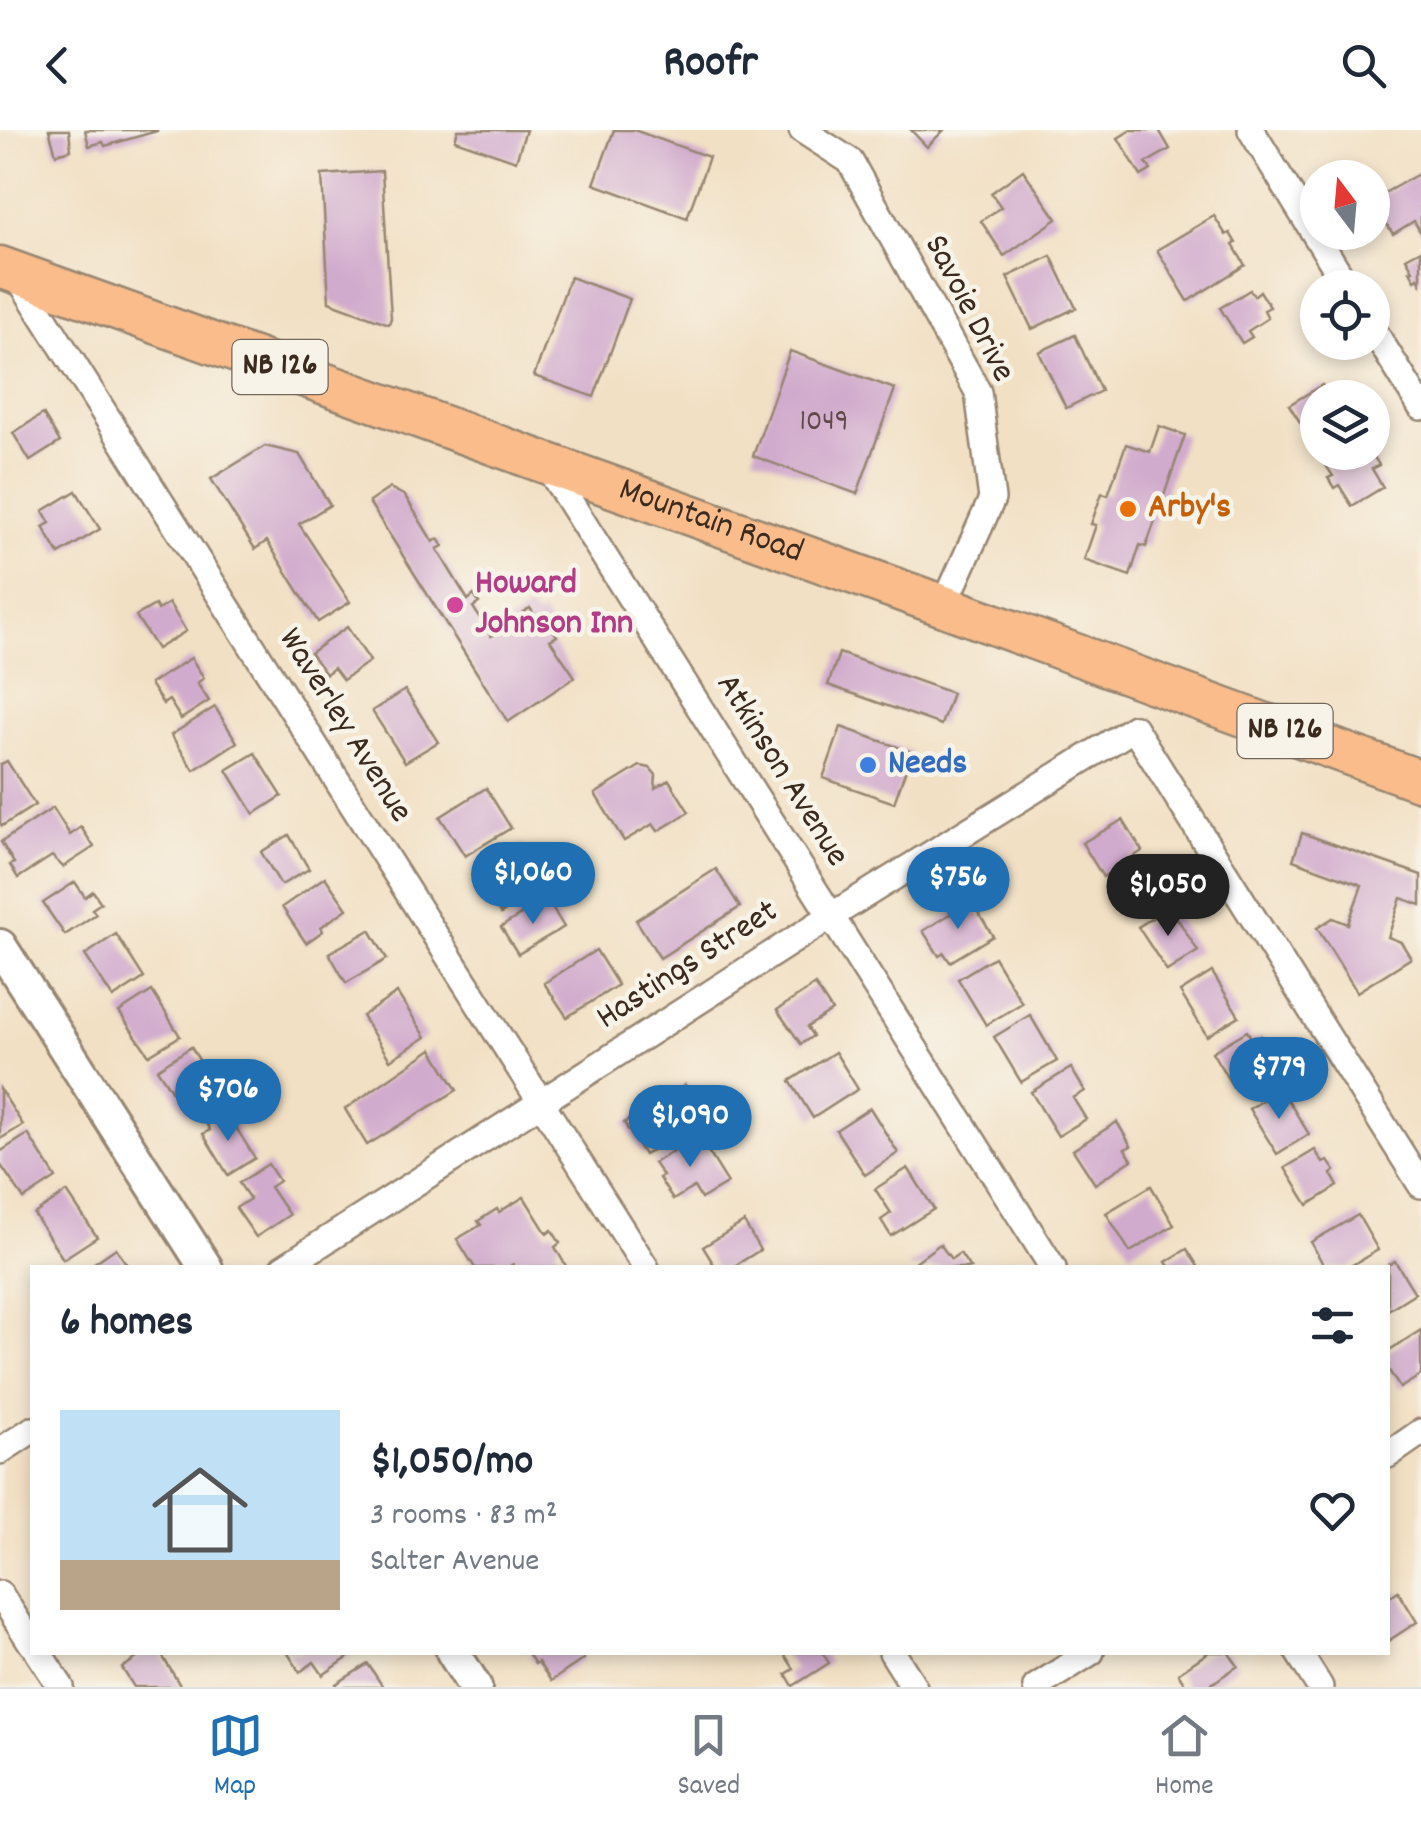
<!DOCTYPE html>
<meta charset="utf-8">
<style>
:root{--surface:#fff;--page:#f2f2f3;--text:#1f2937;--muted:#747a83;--line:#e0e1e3;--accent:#1f6fb2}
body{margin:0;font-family:Dekko,sans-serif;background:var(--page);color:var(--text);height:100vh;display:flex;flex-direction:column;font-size:38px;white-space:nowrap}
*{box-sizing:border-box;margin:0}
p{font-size:32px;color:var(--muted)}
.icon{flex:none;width:55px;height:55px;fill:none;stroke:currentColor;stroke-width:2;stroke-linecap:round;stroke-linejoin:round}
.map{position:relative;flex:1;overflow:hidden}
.panel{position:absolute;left:30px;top:1135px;width:1360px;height:390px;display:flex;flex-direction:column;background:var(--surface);border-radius:0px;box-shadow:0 5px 15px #0003}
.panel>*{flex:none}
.needle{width:65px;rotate:344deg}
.fabs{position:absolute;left:1300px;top:30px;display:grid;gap:20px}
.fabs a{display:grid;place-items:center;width:90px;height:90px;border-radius:50%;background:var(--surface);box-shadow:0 5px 15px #0003;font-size:50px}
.price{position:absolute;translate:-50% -85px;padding:0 22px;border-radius:35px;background:var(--accent);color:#fff;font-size:32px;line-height:65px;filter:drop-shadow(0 2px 5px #0008)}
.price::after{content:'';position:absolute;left:50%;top:60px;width:30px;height:22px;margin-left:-15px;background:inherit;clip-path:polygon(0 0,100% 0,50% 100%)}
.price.on{background:#222;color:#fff}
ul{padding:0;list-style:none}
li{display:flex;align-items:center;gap:30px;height:250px;padding:0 30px}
li span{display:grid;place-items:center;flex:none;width:280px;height:200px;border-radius:0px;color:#555}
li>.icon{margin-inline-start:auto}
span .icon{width:120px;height:120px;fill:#fffc;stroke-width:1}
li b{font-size:42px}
h2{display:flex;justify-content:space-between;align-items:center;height:120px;padding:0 30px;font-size:42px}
header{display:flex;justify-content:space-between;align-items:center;height:130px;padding:0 30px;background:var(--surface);font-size:45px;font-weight:700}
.tab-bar{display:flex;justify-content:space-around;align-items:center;height:140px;border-top:2px solid var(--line);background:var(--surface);font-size:28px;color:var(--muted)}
.tab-bar a{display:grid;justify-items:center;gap:5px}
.tab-bar .on{color:var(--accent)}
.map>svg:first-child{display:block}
.building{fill:#d1abcd}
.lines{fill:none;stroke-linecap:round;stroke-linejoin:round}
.minor-casing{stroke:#968571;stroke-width:30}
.tertiary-casing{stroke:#968571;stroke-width:38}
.primary-casing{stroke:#968571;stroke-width:45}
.minor{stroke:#fff;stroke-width:25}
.tertiary{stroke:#fff;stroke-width:32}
.primary{stroke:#f9bc8a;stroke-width:40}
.food-dot{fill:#e8710a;stroke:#f7f3e8;stroke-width:4}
.hotel-dot{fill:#d1479c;stroke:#f7f3e8;stroke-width:4}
.shop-dot{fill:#3f7fe0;stroke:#f7f3e8;stroke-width:4}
.labels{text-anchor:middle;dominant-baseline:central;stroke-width:9;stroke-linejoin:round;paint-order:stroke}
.number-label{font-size:30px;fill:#604a4a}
.shield{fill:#f7f3e8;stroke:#73665b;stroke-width:2.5}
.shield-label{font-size:32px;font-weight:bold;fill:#3b2a1e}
.street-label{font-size:35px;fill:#3b2a1e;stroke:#f7f3e8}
.food-label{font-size:35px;font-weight:bold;fill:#c56008;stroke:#f7f3e8;text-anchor:start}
.hotel-label{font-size:35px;font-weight:bold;fill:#b23c85;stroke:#f7f3e8;text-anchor:start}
.shop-label{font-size:35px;font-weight:bold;fill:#366cbe;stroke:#f7f3e8;text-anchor:start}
</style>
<header><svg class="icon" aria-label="back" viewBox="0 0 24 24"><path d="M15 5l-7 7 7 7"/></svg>Roofr<svg class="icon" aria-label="search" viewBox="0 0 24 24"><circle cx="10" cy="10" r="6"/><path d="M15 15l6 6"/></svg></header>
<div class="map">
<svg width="1421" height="1557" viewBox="0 0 1421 1557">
<rect width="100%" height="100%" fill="#f7f3e8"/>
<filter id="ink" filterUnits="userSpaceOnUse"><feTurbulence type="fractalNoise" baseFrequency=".01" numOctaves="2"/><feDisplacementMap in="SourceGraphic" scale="20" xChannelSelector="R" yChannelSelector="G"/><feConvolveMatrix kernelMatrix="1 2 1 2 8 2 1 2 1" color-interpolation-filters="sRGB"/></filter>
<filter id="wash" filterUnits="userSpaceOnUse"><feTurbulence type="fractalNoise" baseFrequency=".0048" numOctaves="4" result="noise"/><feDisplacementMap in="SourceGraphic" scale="40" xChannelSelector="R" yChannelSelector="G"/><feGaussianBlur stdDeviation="2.25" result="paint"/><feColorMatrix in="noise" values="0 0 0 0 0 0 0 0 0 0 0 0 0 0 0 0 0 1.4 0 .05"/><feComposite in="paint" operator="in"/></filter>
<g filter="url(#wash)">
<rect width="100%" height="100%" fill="#f2e0c4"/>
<g id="blocks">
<g class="building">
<polygon points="49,0 69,0 71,20 56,24"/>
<polygon points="85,0 157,0 157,1 105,16 103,12 89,16"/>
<polygon points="458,0 526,0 516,31 455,10"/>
<polygon points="614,0 634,0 709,27 687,88 594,54"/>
<polygon points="911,0 944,0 927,17"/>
<polygon points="1131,0 1159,0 1170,19 1146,33 1151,40 1141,46 1118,8"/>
<polygon points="1023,40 1057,89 1004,126 981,91 1001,77 991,63"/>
<polygon points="382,41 391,188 389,194 329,172 322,45"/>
<polygon points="1420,43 1421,103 1414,91 1393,104 1385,91 1379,94 1373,84 1377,81 1372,70"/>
<polygon points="1214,86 1226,105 1230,103 1236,113 1233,115 1245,135 1188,171 1157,120"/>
<polygon points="1421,120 1421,153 1418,148 1415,150 1410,141 1413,140 1406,128"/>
<polygon points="1051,126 1076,178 1032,199 1007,147"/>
<polygon points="570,147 630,169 594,267 534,246"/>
<polygon points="1250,160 1254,166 1260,161 1270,177 1264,180 1268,188 1248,201 1252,207 1242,213 1220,178"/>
<polygon points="1075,205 1101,261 1066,278 1039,222"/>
<polygon points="790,221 895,259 857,364 753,326"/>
<polygon points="1322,255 1330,266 1335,263 1338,268 1318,268 1318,307 1312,311 1289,275"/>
<polygon points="43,284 60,312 30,331 13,303"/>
<polygon points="1159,296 1185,305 1146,417 1140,415 1130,446 1084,430 1096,395 1091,394 1102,363 1108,365 1126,314 1150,322"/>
<polygon points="265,316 299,324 330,375 299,394 350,472 318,492 267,411 255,419 211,349"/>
<polygon points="1344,322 1371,322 1379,335 1372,339 1383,357 1352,376 1339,355 1334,358 1328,348 1333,346 1325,334"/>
<polygon points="390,358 405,366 433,412 438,409 443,416 437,419 468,470 474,465 479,473 473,477 491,506 507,497 505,494 530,478 536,487 542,483 557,506 550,510 575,547 508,592 369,372"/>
<polygon points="76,361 100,399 59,424 43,397 50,393 43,381"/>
<polygon points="169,473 186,501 157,519 136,486 155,475 158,480"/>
<polygon points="347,497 370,531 343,550 334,538 326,544 310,523"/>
<polygon points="839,523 952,563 941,595 828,555"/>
<polygon points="191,528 204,548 197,553 209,571 181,589 169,570 163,574 150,554"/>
<polygon points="405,560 438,612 405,632 372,581"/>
<polygon points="215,577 237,612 194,640 171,605"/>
<polygon points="841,597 912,622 894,673 823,648"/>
<polygon points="255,623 282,666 254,684 227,640"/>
<polygon points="7,631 35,675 2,696 0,693 0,635"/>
<polygon points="640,636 650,638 656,645 655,658 669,650 689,682 658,701 653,694 624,711 595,664"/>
<polygon points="486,658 511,698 465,726 440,687"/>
<polygon points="53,678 70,705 81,697 94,717 63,737 52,726 18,748 10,735 14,733 1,712"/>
<polygon points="1123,690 1142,721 1103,747 1082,713"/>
<polygon points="1302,703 1421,745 1421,775 1401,768 1388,807 1401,812 1411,828 1357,862 1317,798 1333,788 1348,794 1362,755 1293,730"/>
<polygon points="289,705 309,739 281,755 261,722"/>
<polygon points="522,715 547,755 501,784 476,744"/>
<polygon points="716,739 740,777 660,828 636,790"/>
<polygon points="325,747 347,779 321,797 323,801 306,813 282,777"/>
<polygon points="75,752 85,767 93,761 101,773 92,779 96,784 65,805 43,773"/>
<polygon points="547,769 564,797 518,824 501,797"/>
<polygon points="971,771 993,806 950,832 944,823 939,826 923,801"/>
<polygon points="1170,777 1198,821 1167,841 1138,797"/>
<polygon points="370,800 387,829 346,853 329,823"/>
<polygon points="116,804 144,848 113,868 85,825"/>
<polygon points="596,820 618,855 567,887 544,853"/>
<polygon points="994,827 1022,873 986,895 958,849"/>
<polygon points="1212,842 1239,886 1207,906 1180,862"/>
<polygon points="815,855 832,881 807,897 813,906 801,914 777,880"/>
<polygon points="152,861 180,906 149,925 119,882"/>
<polygon points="397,863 426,907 390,930 362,886"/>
<polygon points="1030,885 1057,931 1021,952 994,907"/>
<polygon points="1247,901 1253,911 1261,906 1271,922 1263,927 1268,936 1233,957 1212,922"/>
<polygon points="191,917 219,962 186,983 157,939"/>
<polygon points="432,919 457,960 367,1015 345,979"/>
<polygon points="835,922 858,959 813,988 790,951"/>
<polygon points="1071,938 1085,961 1073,968 1086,989 1058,1006 1031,962"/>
<polygon points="685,955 705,987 644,1025 624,993"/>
<polygon points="0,959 23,995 0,1009"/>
<polygon points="1281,959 1309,1004 1277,1024 1249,979"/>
<polygon points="870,978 898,1023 865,1045 836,1000"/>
<polygon points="227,983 255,1028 228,1045 203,1004 210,1000 207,995"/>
<polygon points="1117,992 1131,1016 1125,1019 1132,1030 1095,1054 1073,1020"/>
<polygon points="28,1004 56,1048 24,1069 0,1034 0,1022"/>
<polygon points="698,1005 728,1053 701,1069 694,1057 673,1070 659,1048 663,1046 654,1033"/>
<polygon points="1315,1020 1323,1033 1328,1031 1335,1041 1331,1044 1338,1056 1308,1075 1285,1038"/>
<polygon points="268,1034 279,1051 270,1057 289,1085 256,1107 236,1078 250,1069 239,1053"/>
<polygon points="908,1038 934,1079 891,1106 881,1090 891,1083 875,1059"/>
<polygon points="1151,1056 1174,1095 1130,1122 1106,1083"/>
<polygon points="67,1062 97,1107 63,1129 34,1084"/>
<polygon points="524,1067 547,1104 552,1100 560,1113 555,1117 567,1138 515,1138 513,1134 507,1138 475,1138 457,1109 481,1095 478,1091 497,1079 499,1082"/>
<polygon points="1358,1085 1378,1120 1347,1138 1325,1138 1311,1112"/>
<polygon points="744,1092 760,1120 731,1138 716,1138 703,1117"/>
<polygon points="940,1114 951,1129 960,1123 970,1138 907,1138"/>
<polygon points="116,1118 129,1138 87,1138"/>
<polygon points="1187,1119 1199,1138 1170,1138 1166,1132"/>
<polygon points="1395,1131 1415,1163 1388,1180 1388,1135"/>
<polygon points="1421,1200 1421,1245 1400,1258 1388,1239 1388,1221"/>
<polygon points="1398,1461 1417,1492 1388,1511 1388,1468"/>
<polygon points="146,1522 160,1522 181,1557 134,1557 122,1538"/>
<polygon points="287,1522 356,1522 323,1545 314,1532 300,1542"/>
<polygon points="533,1522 579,1522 584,1529 551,1551 538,1532 535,1534 529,1525"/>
<polygon points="783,1522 822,1522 829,1533 793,1556 786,1544 794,1539"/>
<polygon points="1209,1522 1228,1522 1238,1536 1207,1557 1187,1557 1178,1543"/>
<polygon points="368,1534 383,1557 338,1557 336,1554"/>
</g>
</g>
</g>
<g filter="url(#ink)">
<use href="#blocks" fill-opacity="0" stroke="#968571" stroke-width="2.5"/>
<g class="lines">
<defs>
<g id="minor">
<polyline points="802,0 850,31 978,262 992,369 944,476"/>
<polyline points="1251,0 1348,158"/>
<polyline points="15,142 646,1138"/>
<polyline points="1372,198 1421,277"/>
<polyline points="546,334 1053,1138"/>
<polyline points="1134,598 1421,1055"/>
<polyline points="283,1138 831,786 1134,598"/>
<polyline points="0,1321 32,1300"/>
<polyline points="1388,1325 1421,1302"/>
<polyline points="0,1464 32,1514"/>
<polyline points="38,1522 61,1557"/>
<polyline points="892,1522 914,1557"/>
<polyline points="1298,1522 1320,1557"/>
<polyline points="1036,1557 1091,1522"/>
</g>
<g id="tertiary">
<polyline points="0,816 206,1138"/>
<polyline points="453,1522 475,1557"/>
</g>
<g id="primary">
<path id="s1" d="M0,137L944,476L1421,651"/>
</g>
</defs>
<use href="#minor" class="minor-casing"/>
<use href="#tertiary" class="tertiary-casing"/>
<use href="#primary" class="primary-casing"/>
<use href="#minor" class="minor"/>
<use href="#tertiary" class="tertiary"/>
<use href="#primary" class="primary"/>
</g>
</g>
<circle class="food-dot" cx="1128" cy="379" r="10"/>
<circle class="hotel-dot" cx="455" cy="475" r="10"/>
<circle class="shop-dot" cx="868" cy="635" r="10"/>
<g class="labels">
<g class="number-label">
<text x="824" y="293">1049</text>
</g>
<g class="shield">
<rect x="232.5" y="210" width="95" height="54" rx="8"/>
<rect x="1237.5" y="574" width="95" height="54" rx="8"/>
</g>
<g class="shield-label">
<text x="280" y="237">NB 126</text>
<text x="1285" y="601">NB 126</text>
</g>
<g class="street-label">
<text transform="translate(968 179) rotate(63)">Savoie Drive</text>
<text stroke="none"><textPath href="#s1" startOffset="755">Mountain Road</textPath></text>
<text transform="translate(344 596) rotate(58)">Waverley Avenue</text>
<text transform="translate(781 641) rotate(58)">Atkinson Avenue</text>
<text transform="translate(688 836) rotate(-33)">Hastings Street</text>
</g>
<g class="food-label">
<text x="1148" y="379">Arby's</text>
</g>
<g class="hotel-label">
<text x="475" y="455">Howard<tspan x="475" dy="40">Johnson Inn</tspan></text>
</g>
<g class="shop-label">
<text x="888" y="635">Needs</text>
</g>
</g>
</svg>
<div class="fabs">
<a><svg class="needle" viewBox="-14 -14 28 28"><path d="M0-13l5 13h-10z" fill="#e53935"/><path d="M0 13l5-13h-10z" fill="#747a83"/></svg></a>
<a><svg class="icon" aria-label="locate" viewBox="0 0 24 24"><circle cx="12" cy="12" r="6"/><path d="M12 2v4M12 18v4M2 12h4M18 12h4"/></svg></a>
<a><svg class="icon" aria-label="layers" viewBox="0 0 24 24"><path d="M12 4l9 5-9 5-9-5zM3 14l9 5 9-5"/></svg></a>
</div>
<b class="price" style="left:533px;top:797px">$1,060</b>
<b class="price" style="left:958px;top:802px">$756</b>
<b class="price on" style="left:1168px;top:809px">$1,050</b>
<b class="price" style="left:1279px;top:992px">$779</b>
<b class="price" style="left:228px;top:1014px">$706</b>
<b class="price" style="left:690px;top:1040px">$1,090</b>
<section class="panel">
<h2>6 homes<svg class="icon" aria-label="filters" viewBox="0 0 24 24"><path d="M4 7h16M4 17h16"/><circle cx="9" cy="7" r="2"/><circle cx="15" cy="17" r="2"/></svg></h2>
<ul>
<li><span style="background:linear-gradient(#bfe0f5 75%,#b9a48a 0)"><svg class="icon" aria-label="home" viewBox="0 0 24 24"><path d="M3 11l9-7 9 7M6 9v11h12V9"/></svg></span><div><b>$1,050/mo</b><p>3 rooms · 83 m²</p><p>Salter Avenue</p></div><svg class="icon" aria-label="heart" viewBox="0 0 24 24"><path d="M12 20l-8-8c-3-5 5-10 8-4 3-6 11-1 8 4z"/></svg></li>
</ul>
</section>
</div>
<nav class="tab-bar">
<a class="on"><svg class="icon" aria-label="map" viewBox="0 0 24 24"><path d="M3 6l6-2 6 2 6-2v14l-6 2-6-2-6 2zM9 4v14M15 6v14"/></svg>Map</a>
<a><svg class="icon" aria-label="saved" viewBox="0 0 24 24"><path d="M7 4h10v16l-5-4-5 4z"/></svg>Saved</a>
<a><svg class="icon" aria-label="home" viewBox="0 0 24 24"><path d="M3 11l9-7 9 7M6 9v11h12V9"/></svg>Home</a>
</nav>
